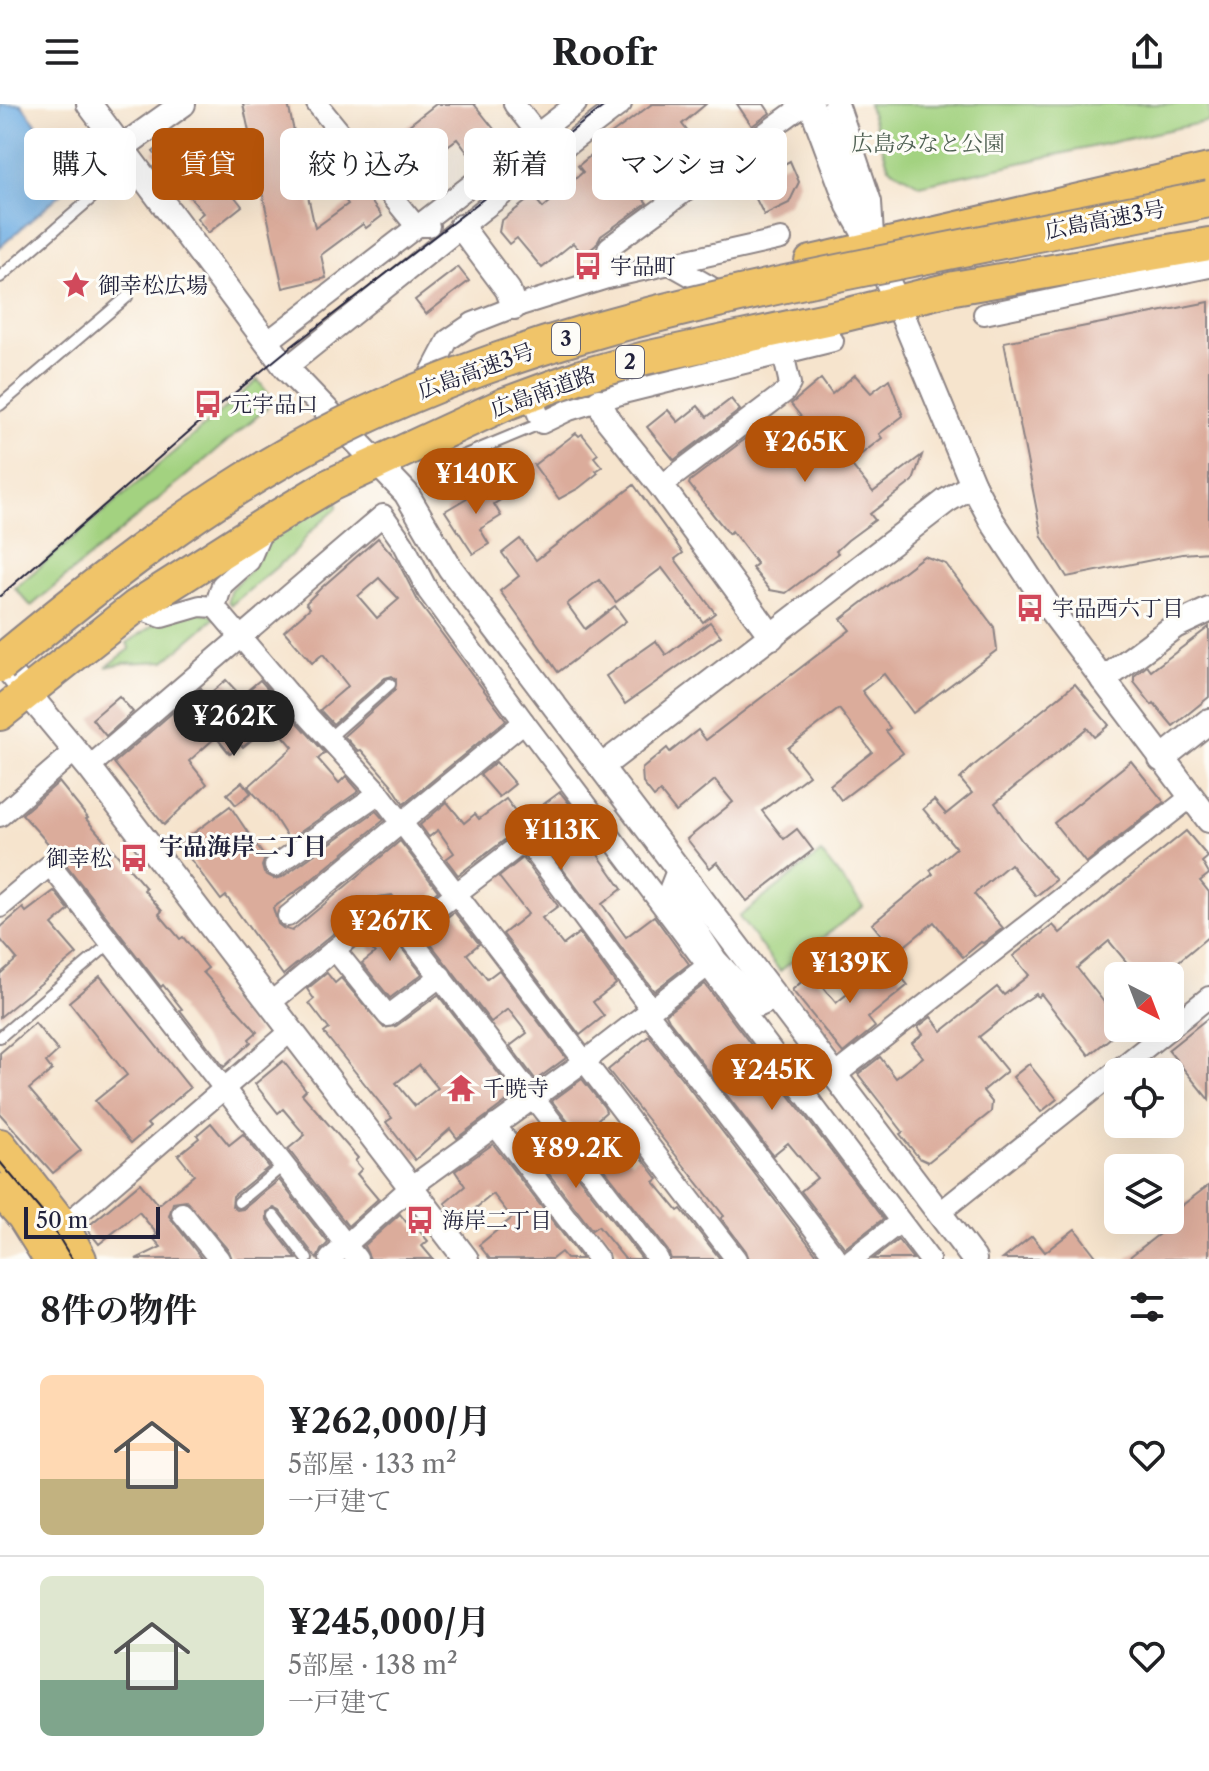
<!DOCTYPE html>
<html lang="ja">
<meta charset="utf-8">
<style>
:root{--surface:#fff;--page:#f6f6f6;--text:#202124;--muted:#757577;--line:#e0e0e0;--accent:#b45309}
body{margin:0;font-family:"Libre Caslon Text","Noto Serif JP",serif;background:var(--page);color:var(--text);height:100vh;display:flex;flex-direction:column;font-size:30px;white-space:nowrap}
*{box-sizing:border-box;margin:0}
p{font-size:26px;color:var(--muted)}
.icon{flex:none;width:44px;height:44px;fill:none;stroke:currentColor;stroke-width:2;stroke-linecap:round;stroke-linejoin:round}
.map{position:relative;height:1155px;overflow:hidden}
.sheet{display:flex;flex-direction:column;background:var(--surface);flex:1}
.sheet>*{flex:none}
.hud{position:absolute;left:24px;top:24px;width:800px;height:72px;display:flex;gap:16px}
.needle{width:52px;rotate:138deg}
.tools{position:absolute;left:1104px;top:858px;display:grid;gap:16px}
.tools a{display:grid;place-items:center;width:80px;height:80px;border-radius:12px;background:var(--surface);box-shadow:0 8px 32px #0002;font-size:40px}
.scale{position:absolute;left:24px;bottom:20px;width:136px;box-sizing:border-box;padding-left:8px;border:4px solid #22223b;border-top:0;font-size:22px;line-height:28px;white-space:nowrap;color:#22223b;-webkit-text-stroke:6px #fdfcf7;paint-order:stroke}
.price{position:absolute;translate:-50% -68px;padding:0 18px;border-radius:28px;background:var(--accent);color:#fff;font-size:26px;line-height:52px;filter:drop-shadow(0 2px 4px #0008)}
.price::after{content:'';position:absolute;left:50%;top:48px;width:24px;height:18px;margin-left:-12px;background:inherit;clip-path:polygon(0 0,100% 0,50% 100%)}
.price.on{background:#222;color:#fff}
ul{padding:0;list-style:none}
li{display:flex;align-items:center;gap:24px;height:200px;padding:0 40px}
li+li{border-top:2px solid var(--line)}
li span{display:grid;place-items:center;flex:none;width:224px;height:160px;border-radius:12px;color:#555}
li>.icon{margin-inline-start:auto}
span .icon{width:96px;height:96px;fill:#fffc;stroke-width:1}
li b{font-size:34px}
h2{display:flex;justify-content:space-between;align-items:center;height:96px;padding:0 40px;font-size:34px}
.chip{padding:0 28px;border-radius:12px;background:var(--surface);box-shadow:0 8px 32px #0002;font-size:28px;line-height:72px}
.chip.on{background:var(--accent);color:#fff}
header{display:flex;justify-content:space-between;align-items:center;height:104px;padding:0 40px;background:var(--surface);font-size:36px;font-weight:700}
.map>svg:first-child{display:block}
.green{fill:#a3d280;stroke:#627a5e;stroke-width:2}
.water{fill:#71afe3;stroke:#4a688f;stroke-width:2}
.building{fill:#dbac9b;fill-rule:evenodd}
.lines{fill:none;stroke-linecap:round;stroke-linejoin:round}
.service-casing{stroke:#8c8384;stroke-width:14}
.minor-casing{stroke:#8c8384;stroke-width:24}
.tertiary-casing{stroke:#8c8384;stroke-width:28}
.trunk-casing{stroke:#8c8384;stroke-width:36}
.service{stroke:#fff;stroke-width:10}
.minor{stroke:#fff;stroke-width:20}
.tertiary{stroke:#fff;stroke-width:24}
.trunk{stroke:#f0c469;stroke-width:32}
.tram{stroke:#22223b;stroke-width:2}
.motorway-bridge-casing{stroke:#8c8384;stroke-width:40;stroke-linecap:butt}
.motorway-bridge{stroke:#f0c469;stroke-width:36}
.labels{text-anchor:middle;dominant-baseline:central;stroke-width:6;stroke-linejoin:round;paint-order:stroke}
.shield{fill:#fdfcf7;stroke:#646373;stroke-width:2}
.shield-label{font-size:20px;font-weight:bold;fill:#22223b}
.park-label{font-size:22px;fill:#4f6053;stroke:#fdfcf7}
.street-label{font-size:22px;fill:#22223b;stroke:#fdfcf7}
.poi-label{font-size:22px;fill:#22223b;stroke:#fdfcf7;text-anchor:start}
.neighbourhood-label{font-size:24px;font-weight:bold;fill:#22223b;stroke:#fdfcf7}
</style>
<header><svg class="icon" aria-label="menu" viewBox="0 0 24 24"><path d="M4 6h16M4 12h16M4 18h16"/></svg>Roofr<svg class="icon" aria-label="share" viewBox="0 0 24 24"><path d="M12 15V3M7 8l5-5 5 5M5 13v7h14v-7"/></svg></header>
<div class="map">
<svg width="1209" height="1155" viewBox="0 0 1209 1155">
<rect width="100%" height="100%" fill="#fdfcf7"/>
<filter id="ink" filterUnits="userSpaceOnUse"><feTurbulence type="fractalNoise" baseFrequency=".0125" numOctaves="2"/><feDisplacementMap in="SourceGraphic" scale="16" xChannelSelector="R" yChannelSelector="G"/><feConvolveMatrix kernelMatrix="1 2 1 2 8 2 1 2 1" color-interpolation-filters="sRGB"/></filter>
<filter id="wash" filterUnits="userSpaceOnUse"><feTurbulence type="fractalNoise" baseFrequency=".006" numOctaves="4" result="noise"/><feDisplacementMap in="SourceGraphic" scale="32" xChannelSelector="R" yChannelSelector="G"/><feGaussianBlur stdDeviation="1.8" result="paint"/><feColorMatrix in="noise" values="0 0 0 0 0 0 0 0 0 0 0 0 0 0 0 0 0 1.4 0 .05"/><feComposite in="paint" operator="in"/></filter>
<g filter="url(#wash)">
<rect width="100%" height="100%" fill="#f6e4cd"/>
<g class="green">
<polygon points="868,0 1209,0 1209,17 920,81 889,63"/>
<polygon points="258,276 269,291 267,304 31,502 15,484"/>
<polygon points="332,393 337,399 337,404 308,430 297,446 231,501 228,497 230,486 250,466 276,426"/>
<polygon points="198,507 216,513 165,557 125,559 106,563 130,545 127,539 158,518"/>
<polygon points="821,749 863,802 780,867 739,813"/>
</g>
<polygon class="water" points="0,0 21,0 44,30 46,43 53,58 71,81 0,143"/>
<g id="blocks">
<g class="building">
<polygon points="243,0 288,0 315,124 348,100 334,82 350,70 382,112 366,124 363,120 321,151 326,174 283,184"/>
<polygon points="436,0 474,0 498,30 494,33 498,37 474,57 457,35 423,60 427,64 403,82 376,47"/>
<polygon points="652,0 706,0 682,20 701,45 679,63 674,58 637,87 647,99 601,132 596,141 584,151 573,139 542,164 517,134 509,140 499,128 501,117 533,92 543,104 583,68 578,62 601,43 599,39"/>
<polygon points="737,0 764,0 770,9 752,22"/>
<polygon points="178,27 198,52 209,43 229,67 220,74 242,102 208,129 197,114 203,109 153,48"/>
<polygon points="790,57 799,78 789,99 764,111 748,79"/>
<polygon points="458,163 469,177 426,210 415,196"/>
<polygon points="1209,198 1209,448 1182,450 1067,473 1042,433 1004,238"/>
<polygon points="855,271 871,289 889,275 903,312 879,330 882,334 850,359 873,388 922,351 913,377 870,410 875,416 848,436 836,447 838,449 815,467 786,489 770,486 752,464 757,460 732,427 729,430 715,413 689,380 690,377 761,323 789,359 819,335 791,300 821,275 832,290"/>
<polygon points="731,295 740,306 674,356 647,323 668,306 678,318 698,302 707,313"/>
<polygon points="576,329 579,332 582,330 598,350 594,353 602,363 596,367 598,369 579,384 559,395 534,361"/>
<polygon points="492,379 502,395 494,400 501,412 480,425 489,440 473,450 445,407"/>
<polygon points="634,381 683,449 675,455 715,509 703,518 662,464 616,498 599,476 567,500 585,525 615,502 626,517 558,568 500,487 519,472 502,449 520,435 536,456"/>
<path d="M378,434L397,456L419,499L506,616L404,700L391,680L361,646L358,647L344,632L395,586L396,575L392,572L385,574L333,620L320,606L348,582L323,550L312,559L284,527L310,504L306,499L321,484ZM379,474L399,495L377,514L358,492Z"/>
<polygon points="924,452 946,460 994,523 997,546 913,609 884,570 862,587 890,624 886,627 903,649 841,696 830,681 872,648 839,605 788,644 809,671 762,707 784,735 797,725 813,746 747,797 717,758 710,764 687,735 733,698 715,676 676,708 660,688 654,693 643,679 642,665 667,644 670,648 698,626 706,636 850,526 841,515"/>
<polygon points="710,518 721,532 625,600 606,572 656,537 666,551"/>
<polygon points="1209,523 1209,593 1173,622 1154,599 1152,601 1134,578 1134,572 1147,562 1151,567"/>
<polygon points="226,576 241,592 260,576 325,649 318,655 339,679 346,672 359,687 289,736 273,711 248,683 293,643 274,621 272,623 270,621 243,643 241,641 230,650 216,633 189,657 207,680 164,721 114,659 201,584 207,592"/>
<polygon points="1075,580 1109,621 1094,633 1087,624 995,699 1022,737 1056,776 1036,792 1010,760 974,790 1003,824 983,839 981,838 963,853 934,818 896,849 872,820 933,770 930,766 956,744 923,705 934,696 946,710 972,689 960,675 972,663"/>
<polygon points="119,592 133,608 106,632 92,615"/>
<polygon points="1131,657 1164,698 1086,759 1054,719"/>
<polygon points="496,658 515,680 499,693 480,671"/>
<polygon points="59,678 88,714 86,715 146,784 144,786 162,807 159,810 180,835 183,833 208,864 203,868 257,928 249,935 251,938 224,963 180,906 182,905 163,881 161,883 60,753 22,710"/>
<polygon points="242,678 251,689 236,701 227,690"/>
<polygon points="560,688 573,704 568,708 622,785 602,800 626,833 654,812 689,860 654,887 532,724 518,726 458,771 446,755 454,749 438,726 429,733 420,721 447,698 464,719 475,710 479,715 506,695 522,716"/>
<polygon points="230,702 265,754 262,762 264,769 275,775 282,773 376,707 384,716 305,781 273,804 278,820 283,824 292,827 400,737 438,787 408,810 392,791 378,793 283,871 226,792 221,796 179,740"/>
<polygon points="1186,727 1208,753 1202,758 1209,770 1200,777 1209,788 1209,832 1161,872 1138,872 1109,837 1077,864 1118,916 1118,924 1123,924 1089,951 1041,890 1038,893 1036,890 1018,902 979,933 1007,967 983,987 992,998 991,1008 928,1058 919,1054 900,1030 903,1028 858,970 880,953 896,974 923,953 912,939 923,930 918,923 931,913 942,927 997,883 1004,891 1029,871 1013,852 1053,821 1060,829"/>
<polygon points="523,754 558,802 542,814 563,841 579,829 616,880 593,898 604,912 580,931 503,830 528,810 499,773"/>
<polygon points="54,787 69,806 52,821 77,850 0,913 0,870 17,855 0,835 0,824 23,804 26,808"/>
<polygon points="454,808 479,840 467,850 487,875 499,866 566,954 536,976 510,942 527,929 508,905 491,918 424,831"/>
<polygon points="384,822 422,870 390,894 362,859 375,849 365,837"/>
<polygon points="888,857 908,881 868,914 875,923 843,949 792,886 812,869 836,899"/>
<path d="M327,869L335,879L341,874L384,924L396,922L438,891L515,991L457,1034L450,1025L415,1056L386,1018L392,1014L324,929L329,925L309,899L314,895L307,885ZM419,961L438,984L415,1002L396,979Z"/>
<polygon points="100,872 190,984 147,1020 150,1023 131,1039 95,997 127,971 69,898"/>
<polygon points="705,880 883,1115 845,1144 801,1087 817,1074 788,1039 773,1051 669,916 666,910"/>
<polygon points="1209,913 1209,996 1168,946"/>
<polygon points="35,919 58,947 46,958 52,966 29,985 81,1046 53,1069 0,1010 0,949"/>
<polygon points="649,932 820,1155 749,1155 746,1147 721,1114 724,1112 608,966"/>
<polygon points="283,957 306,986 302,990 358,1054 355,1057 362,1065 357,1070 378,1095 348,1122 288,1045 305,1031 283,1005 278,1009 255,980"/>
<polygon points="1029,960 1057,995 1041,1008 1013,973"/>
<polygon points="582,975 604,1003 606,1008 598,1015 619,1043 631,1057 639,1050 658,1075 654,1078 678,1107 681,1105 720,1155 671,1155 668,1147 552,997"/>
<polygon points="211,1019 229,1041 243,1030 269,1063 233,1092 232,1102 237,1106 243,1105 279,1076 328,1139 321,1146 317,1155 280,1107 274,1104 267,1108 267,1116 297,1155 232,1155 229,1147 186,1097 173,1099 169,1112 202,1155 136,1155 161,1143 153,1134 157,1130 139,1108 99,1140 86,1124 140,1079 158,1101 194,1071 178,1051 199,1034 197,1031"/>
<polygon points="537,1020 642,1155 625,1155 598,1122 592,1126 520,1032"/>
<polygon points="493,1040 582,1155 567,1155 561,1148 552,1155 490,1155 479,1141 512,1114 493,1090 460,1117 445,1099 465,1082 455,1067"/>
<polygon points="1209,1081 1209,1155 1127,1155 1177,1116 1172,1109"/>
<polygon points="400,1110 406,1118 408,1116 417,1124 428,1137 422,1142 433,1155 370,1155 364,1142"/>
<polygon points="1075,1125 1098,1155 1003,1155 1032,1132 1045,1148"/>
<polygon points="898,1136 913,1155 873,1155"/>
</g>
</g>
</g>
<g filter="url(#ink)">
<use href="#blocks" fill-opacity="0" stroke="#8c8384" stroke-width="2"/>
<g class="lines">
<defs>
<g id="service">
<polyline points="0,173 131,60"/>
<polyline points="0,301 127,193"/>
<polyline points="453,356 542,319"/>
<polyline points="330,633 390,580"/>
<polyline points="0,933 101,847"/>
<polyline points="239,1098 285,1060"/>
<polyline points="274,1112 307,1155"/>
</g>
<g id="minor">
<polyline points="317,0 416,122 429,122"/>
<polyline points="514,0 544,38"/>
<polyline points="670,160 709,182"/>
<polyline points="607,174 604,158 609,143 805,0"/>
<polyline points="984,210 1209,163"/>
<polyline points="266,239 576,0"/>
<polyline points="286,264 484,105 621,0"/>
<polyline points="428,274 448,236 473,219 514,203 607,174 781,135"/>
<polyline points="530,291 542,319 569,306 627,288 833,237"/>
<polyline points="661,382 785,288 790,280 783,249"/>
<polyline points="135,503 162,513 200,502 215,503 222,481 249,457 263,424"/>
<polyline points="215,503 307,611 379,689 736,1155"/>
<polyline points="89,663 383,411 403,439 428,487 524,618 929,1155"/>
<polyline points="0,712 75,647"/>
<polyline points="275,762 379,689"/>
<polyline points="678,764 670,784 716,855 760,902 775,895"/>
<polyline points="0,803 50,761 357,1155"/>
<polyline points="288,812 524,618"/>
<polyline points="406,828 526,736 651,905"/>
<polyline points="335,846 388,912 441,872"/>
<polyline points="269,900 386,803 658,1155"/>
<polyline points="647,908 837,1155"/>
<polyline points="833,973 1191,693"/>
<polyline points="495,1021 598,1155"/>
<polyline points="182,1109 219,1155"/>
<polyline points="938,1110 1209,893"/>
<polyline points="57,1128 291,927"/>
<polyline points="330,1155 411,1083 585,957 715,856"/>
<polyline points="852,1155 900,1118"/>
</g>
<g id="tertiary">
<polyline points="89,0 286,264 406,389 450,464 974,1155"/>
<polyline points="811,0 849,102 872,143 897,198 973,381 992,417 1050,505 1209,716"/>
<polyline points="836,0 869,98 871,132"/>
<polyline points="121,44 183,0"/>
<polyline points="461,123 508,186 514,203"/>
<polyline points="599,297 608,316 661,382 772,533"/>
<polyline points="0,556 89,663 466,1155"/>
<polyline points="1103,576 1175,522 1209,506"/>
<polyline points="1161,655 1209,617"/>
<polyline points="601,663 946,397 973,381"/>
</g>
<g id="trunk">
<polyline points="811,158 1209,66"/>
<polyline points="0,610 135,503 265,420 330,381 505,300 581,272 645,254 845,211 954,184 1209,140"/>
<polyline points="0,1041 63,1122 80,1155"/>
<polyline points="0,1086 23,1112 50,1155"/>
</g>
</defs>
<use href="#service" class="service-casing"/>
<use href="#minor" class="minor-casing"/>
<use href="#tertiary" class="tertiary-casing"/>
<use href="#trunk" class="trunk-casing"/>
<use href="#service" class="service"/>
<use href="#minor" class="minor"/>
<use href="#tertiary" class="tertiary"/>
<use href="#trunk" class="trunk"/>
<g class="tram">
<polyline points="0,492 215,305 292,242 607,0"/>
<polyline points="0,1058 47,1114 72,1155"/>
</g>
<defs>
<path id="motorway-bridge" d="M0,560C100,477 203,396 318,335C491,243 682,200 872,162C984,140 1097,117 1209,95"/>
</defs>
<use href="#motorway-bridge" class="motorway-bridge-casing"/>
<use href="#motorway-bridge" class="motorway-bridge"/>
</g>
</g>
<defs>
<symbol id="bus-bare" viewBox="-9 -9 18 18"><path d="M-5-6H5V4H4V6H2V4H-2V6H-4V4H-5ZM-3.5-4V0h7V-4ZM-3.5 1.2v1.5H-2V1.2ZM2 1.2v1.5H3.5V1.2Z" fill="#d1495b" stroke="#fdfcf7" stroke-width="2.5" paint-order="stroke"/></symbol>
<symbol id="sight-bare" viewBox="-9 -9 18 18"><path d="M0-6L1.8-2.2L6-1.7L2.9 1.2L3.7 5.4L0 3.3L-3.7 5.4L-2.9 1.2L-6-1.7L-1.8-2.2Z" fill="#d1495b" stroke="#fdfcf7" stroke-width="2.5" paint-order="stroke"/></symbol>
<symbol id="temple-bare" viewBox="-9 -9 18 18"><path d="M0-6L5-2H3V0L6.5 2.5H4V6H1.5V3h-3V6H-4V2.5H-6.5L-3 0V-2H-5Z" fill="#d1495b" stroke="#fdfcf7" stroke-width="2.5" paint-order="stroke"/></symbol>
</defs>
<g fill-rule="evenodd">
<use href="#bus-bare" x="568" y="142" width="40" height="40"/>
<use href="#sight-bare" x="56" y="161" width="40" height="40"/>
<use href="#bus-bare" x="188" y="280" width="40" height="40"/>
<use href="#bus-bare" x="1010" y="484" width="40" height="40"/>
<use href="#bus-bare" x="114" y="734" width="40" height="40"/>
<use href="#temple-bare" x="441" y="964" width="40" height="40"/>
<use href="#bus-bare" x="400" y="1096" width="40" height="40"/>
</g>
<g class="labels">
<g class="shield">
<rect x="552" y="219" width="28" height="32" rx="6"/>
<rect x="616" y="242" width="28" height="32" rx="6"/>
</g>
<g class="shield-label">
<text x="566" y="235">3</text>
<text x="630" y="258">2</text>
</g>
<g class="park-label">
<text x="928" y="39">広島みなと公園</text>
</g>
<g class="street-label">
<text transform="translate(1105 116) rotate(-11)">広島高速3号</text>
<text transform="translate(476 267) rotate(-20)">広島高速3号</text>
<text transform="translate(543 288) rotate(-20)">広島南道路</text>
</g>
<g class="poi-label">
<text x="610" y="162">宇品町</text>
<text x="98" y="181">御幸松広場</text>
<text x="230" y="300">元宇品口</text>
<text x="1052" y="504">宇品西六丁目</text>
<text x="112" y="754" text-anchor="end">御幸松</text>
<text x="483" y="984">千暁寺</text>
<text x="442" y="1116">海岸二丁目</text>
</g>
<g class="neighbourhood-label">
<text x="243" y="742">宇品海岸二丁目</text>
</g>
</g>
</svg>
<div class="tools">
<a><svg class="needle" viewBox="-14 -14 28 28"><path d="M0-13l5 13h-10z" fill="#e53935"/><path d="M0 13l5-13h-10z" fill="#757577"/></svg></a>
<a><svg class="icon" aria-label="locate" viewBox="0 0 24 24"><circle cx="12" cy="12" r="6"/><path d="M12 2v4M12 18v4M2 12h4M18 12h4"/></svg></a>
<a><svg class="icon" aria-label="layers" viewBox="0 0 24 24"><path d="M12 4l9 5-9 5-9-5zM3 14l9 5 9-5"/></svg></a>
</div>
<div class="scale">50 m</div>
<b class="price" style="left:805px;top:380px">¥265K</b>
<b class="price" style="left:476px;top:412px">¥140K</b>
<b class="price on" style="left:234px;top:654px">¥262K</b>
<b class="price" style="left:561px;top:768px">¥113K</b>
<b class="price" style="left:390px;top:859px">¥267K</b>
<b class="price" style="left:850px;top:901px">¥139K</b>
<b class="price" style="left:772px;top:1008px">¥245K</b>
<b class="price" style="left:576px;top:1086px">¥89.2K</b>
<div class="hud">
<a class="chip">購入</a>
<a class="chip on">賃貸</a>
<a class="chip">絞り込み</a>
<a class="chip">新着</a>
<a class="chip">マンション</a>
</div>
</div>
<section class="sheet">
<h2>8件の物件<svg class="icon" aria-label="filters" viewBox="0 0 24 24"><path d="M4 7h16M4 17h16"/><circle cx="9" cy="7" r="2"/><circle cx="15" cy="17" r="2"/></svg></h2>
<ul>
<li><span style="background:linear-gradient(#ffd9b3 65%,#c2b280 0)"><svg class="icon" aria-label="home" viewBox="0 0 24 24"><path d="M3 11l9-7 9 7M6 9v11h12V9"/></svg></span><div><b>¥262,000/月</b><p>5部屋 · 133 m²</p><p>一戸建て</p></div><svg class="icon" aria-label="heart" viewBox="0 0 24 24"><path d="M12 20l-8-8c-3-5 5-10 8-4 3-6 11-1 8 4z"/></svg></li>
<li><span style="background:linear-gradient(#dfe7d0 65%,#7fa58c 0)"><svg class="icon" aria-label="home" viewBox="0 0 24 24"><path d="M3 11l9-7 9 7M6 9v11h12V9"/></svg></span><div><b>¥245,000/月</b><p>5部屋 · 138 m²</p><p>一戸建て</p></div><svg class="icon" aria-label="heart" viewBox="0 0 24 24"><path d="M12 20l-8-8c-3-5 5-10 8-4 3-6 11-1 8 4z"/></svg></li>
</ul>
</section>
